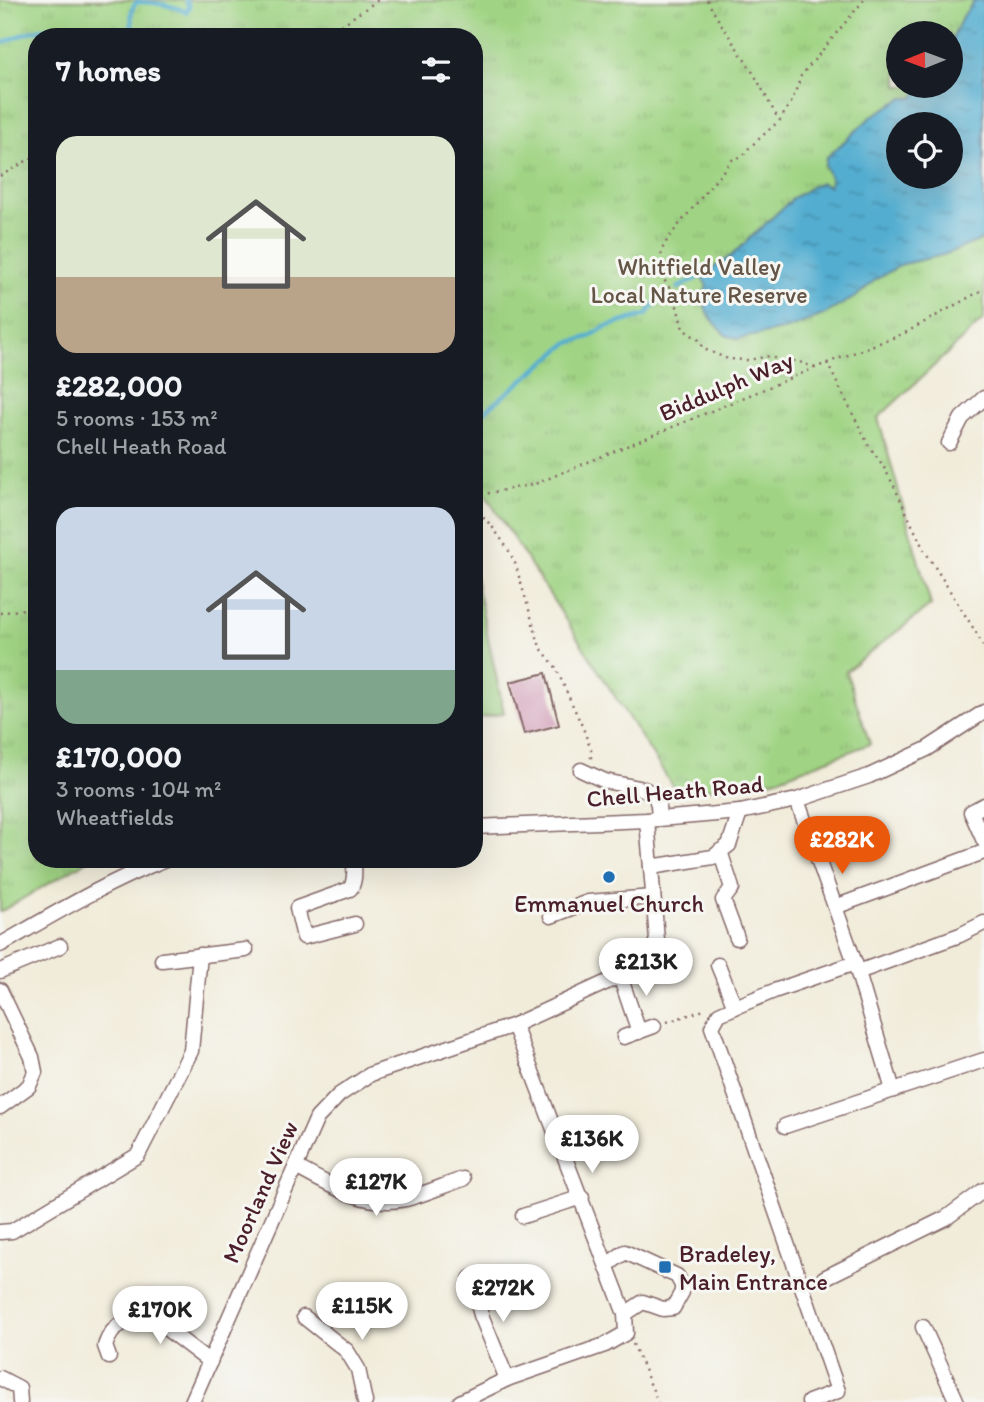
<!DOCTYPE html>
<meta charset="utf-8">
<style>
:root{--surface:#171b24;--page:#20242c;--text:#f1f3f6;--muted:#9ea1a6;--accent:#ea580c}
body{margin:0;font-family:Itim,sans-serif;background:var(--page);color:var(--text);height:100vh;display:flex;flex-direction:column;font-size:26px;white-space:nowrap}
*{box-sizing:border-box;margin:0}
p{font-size:23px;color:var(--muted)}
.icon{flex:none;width:38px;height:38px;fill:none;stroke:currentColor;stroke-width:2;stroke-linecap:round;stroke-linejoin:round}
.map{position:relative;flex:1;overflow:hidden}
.side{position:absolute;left:28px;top:28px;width:455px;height:840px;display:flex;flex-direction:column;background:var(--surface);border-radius:28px;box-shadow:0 7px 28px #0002}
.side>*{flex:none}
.needle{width:46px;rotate:269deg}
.fabs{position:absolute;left:886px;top:21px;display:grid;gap:14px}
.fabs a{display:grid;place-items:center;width:77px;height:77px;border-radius:50%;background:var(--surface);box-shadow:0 7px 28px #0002;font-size:35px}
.price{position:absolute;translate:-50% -60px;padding:0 16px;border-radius:24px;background:#fff;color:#222;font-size:23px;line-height:46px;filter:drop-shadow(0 2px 4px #0008)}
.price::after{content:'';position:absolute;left:50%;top:42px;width:21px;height:16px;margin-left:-10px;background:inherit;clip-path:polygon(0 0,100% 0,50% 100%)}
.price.active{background:var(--accent);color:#fff}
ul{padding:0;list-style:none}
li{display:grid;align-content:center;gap:14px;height:371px;padding:0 28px}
li span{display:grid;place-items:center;height:217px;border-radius:21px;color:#555}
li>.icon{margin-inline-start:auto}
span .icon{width:126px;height:126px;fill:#fffc;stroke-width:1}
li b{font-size:30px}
h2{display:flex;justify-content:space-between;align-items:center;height:84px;padding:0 28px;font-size:30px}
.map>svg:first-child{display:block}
.grass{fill:#a0d484;stroke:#757a58;stroke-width:2}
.park{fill:url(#park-tufts);stroke:#757a58;stroke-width:2;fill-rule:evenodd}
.water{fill:url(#water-ripples);stroke:#4e667e;stroke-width:2;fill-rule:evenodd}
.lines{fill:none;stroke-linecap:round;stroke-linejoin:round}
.stream{stroke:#52add0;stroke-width:4.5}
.building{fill:#cf96b3}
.minor-casing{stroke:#846768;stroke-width:17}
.path{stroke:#846768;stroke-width:2.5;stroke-dasharray:2 5;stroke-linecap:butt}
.minor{stroke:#fff;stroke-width:14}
.poi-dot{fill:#1f6fb2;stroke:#f6f6f2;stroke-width:2.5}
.labels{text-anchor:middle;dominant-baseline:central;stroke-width:6;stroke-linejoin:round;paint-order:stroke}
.park-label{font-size:24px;fill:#645546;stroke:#f6f6f2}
.street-label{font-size:24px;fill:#4a1f2b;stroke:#f6f6f2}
.poi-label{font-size:24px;fill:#4a1f2b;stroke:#f6f6f2}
</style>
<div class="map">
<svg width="984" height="1402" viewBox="0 0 984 1402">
<defs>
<pattern id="park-tufts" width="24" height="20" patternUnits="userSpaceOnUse" patternTransform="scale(1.75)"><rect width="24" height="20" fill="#a0d484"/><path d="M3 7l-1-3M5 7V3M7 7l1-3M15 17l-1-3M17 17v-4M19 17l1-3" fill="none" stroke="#8bb672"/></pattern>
<pattern id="water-ripples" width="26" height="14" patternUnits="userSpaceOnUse" patternTransform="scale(1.75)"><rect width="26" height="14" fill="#52add0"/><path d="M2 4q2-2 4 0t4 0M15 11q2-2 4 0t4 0" fill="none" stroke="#468ca9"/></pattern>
</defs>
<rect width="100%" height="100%" fill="#f6f6f2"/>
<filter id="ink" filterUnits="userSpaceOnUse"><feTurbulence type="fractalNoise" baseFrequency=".0143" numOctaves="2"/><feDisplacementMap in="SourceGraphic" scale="14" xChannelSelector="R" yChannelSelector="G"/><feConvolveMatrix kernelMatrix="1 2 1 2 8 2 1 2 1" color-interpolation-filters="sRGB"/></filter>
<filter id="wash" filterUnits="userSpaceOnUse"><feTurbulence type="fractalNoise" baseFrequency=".00686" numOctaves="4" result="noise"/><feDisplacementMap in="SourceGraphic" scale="28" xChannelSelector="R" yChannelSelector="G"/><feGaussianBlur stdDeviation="1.57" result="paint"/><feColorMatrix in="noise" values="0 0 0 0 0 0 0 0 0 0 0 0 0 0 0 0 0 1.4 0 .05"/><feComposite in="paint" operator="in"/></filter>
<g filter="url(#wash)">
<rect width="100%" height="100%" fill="#f1ecda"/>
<polygon class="grass" points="474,573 504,713 474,719"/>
<path class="park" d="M0,0H984V319L878,418L931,605L846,671L870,744L774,780L677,793L485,494L474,496V37H37V859H90L0,912ZM898,33H950V86H898ZM898,124H950V177H898Z"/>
<path class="water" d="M975,0H984V239L943,255L903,264L875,280L857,296L823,315L787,329L738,339L725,335L707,313L704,301V293L707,286L701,276L731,256L793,198L813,186L821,183L829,186L831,180L825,166L826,158L872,116L903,98H914L920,86H950V45L961,19ZM898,124H950V177H898Z"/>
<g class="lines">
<g class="stream">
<path d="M0,44C10,40 20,35 30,32C58,24 101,26 129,33L132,31C132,20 129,9 137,2C153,2 172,5 186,12L189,7L186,0"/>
<polyline points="678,288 704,274"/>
<polyline points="474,420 568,343 589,337 605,327 646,315 659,298 665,295"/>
</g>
</g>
<g id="blocks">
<polygon class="building" points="546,673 559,725 524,734 510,682"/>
</g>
</g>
<g filter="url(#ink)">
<use href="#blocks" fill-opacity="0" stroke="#846768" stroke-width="2"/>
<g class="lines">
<defs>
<g id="minor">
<polyline points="949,443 962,418 984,398"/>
<polyline points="581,770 605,781 644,789 655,795 658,805 659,819"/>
<polyline points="797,800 855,963 893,1090"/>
<polyline points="984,805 971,812 984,841"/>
<polyline points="474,827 647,820 740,812 797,800 869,776 927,749 984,712"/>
<polyline points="720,851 732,888 723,900 737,938"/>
<path d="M354,859C354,870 356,881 350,889L297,908L304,937L355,924"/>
<polyline points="651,867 713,857 729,845 740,812"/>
<polyline points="835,907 984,852"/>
<polyline points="551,916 588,902 653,897"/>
<path d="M0,945C54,914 107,882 166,859"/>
<polyline points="162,960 246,950"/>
<polyline points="718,965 735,1007"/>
<polyline points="0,971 60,946"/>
<polyline points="858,972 960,935 984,923"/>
<polyline points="620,976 639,1032"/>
<polyline points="0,990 32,1057 35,1072 29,1086 0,1107"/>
<polyline points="624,1037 654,1026"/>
<polyline points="785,1126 984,1060"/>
<path d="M296,1167C329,1185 366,1208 406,1199C425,1194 445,1185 463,1179"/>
<polyline points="523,1216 582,1197"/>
<polyline points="0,1232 12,1231 138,1155 191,1051 200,955"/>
<polyline points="607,1265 625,1252 677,1276 682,1285 682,1292 673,1308 663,1309 643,1302 625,1314"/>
<polyline points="471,1278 481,1315 507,1379"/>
<polyline points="824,1278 946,1218 984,1190"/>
<polyline points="304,1317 347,1351 358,1369 365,1402"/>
<polyline points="923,1327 957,1402"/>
<path d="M109,1357L105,1346C113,1322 128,1319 151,1317L210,1362"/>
<polyline points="0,1378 19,1388 20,1402"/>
<polyline points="192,1402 317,1118 339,1095 371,1074 514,1025 620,976 650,956 657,940 647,820"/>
<polyline points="460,1402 507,1379 605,1345 626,1333 625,1314 514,1025"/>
<polyline points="809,1402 838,1391 712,1027 719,1014 735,1007 774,991 855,963"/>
</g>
</defs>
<use href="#minor" class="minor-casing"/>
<g class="path">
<path d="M707,0C721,26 739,50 755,76C763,90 770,105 779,120"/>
<polyline points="324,37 378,0"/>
<polyline points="0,176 37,155"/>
<polyline points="827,363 869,446 882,464 893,484 923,548 977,634 984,648"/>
<polyline points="815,368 797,361 780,361 770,356 748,360 728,359 704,349 699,340 683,329 674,295 663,278 661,251 669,237 732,160 743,156 749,148 780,120 792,101 801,76 864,0"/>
<polyline points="474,496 535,484 827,363 905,333 984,289"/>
<polyline points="474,506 494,529 508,549 515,563 540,647 555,666 583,728 591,750 591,760"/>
<polyline points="0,613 37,607"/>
<polyline points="667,1022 704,1010"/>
<polyline points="633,1344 658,1402"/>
</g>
<use href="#minor" class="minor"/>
</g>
</g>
<g class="poi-dot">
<circle cx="609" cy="877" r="7"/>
<rect x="658" y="1260" width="14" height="14" rx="3.5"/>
</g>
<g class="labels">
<g class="park-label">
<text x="699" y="266">Whitfield Valley<tspan x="699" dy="28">Local Nature Reserve</tspan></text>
</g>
<g class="street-label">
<text transform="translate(726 386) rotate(-23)">Biddulph Way</text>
<text transform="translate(675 791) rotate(-5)">Chell Heath Road</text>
<text transform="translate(260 1192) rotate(-66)">Moorland View</text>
</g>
<g class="poi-label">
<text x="609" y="903">Emmanuel Church</text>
<text x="679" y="1253" text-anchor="start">Bradeley,<tspan x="679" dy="28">Main Entrance</tspan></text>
</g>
</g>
</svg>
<div class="fabs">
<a><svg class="needle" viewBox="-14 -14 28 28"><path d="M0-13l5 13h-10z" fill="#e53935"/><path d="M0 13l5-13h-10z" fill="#9ea1a6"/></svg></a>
<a><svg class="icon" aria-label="locate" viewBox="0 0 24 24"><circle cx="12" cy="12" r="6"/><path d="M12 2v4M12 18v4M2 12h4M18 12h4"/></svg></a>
</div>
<b class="price active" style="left:842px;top:876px">£282K</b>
<b class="price" style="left:646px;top:998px">£213K</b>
<b class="price" style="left:592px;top:1175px">£136K</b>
<b class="price" style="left:376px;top:1218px">£127K</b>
<b class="price" style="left:503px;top:1324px">£272K</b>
<b class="price" style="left:362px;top:1342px">£115K</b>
<b class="price" style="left:160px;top:1346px">£170K</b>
<section class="side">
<h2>7 homes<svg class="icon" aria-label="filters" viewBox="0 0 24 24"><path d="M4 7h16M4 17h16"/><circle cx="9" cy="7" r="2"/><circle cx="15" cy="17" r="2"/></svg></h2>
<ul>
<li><span style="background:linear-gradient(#dfe7d0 65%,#b9a48a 0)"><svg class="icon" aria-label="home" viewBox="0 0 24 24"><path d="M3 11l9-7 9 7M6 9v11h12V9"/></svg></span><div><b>£282,000</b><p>5 rooms · 153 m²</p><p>Chell Heath Road</p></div></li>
<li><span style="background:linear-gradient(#c9d6e8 75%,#7fa58c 0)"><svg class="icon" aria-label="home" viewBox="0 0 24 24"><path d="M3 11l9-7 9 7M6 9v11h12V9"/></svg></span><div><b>£170,000</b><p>3 rooms · 104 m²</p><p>Wheatfields</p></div></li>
</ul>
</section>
</div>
